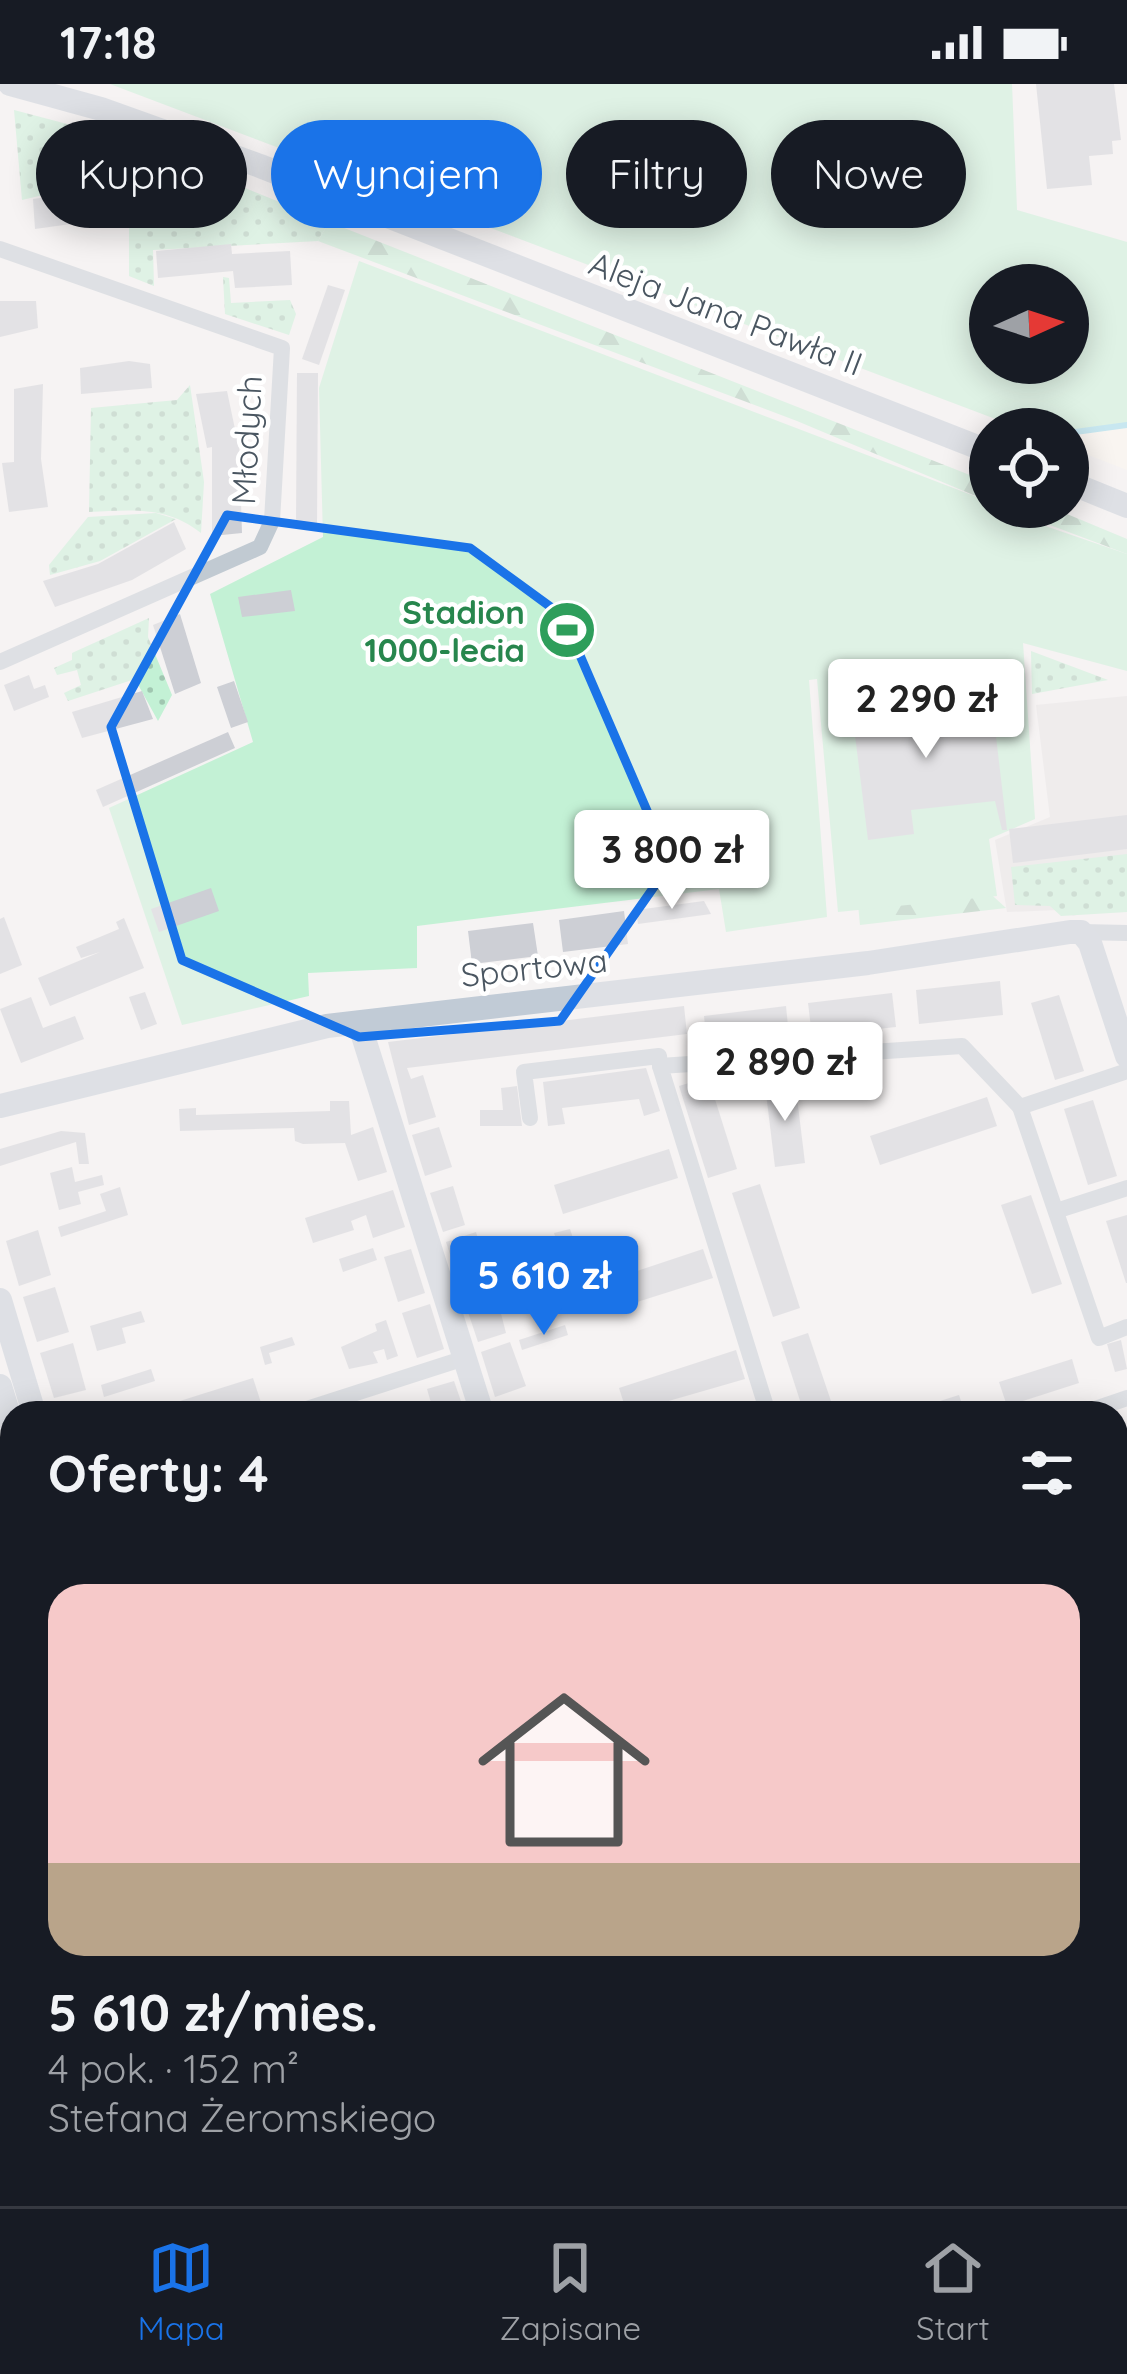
<!DOCTYPE html>
<html lang="pl">
<meta charset="utf-8">
<style>
:root{--surface:#171b24;--page:#242831;--text:#f1f3f6;--muted:#9ea1a6;--line:#363941;--accent:#1a73e8}
body{margin:0;font-family:Quicksand,sans-serif;background:var(--page);color:var(--text);height:100vh;display:flex;flex-direction:column;font-size:45px;white-space:nowrap}
*{box-sizing:border-box;margin:0}
p{font-size:39px;color:var(--muted)}
.icon{flex:none;width:66px;height:66px;fill:none;stroke:currentColor;stroke-width:2;stroke-linecap:round;stroke-linejoin:round}
.map{position:relative;flex:1;overflow:hidden}
.side{position:absolute;left:0px;top:1317px;width:1128px;height:807px;display:flex;flex-direction:column;background:var(--surface);border-radius:36px 36px 0 0;box-shadow:0 6px 30px #0003}
.side>*{flex:none}
.guide{position:absolute;left:36px;top:36px;width:1056px;height:108px;display:flex;gap:24px}
.needle{width:78px;rotate:87deg}
.buttons{position:absolute;left:969px;top:180px;display:grid;gap:24px}
.buttons a{display:grid;place-items:center;width:120px;height:120px;border-radius:50%;background:var(--surface);box-shadow:0 6px 30px #0003;font-size:60px}
.price{position:absolute;translate:-50% -102px;padding:0 27px;border-radius:12px;background:#fff;color:#222;font-size:39px;line-height:78px;filter:drop-shadow(0 3px 6px #0008)}
.price::after{content:'';position:absolute;left:50%;top:72px;width:36px;height:27px;margin-left:-18px;background:inherit;clip-path:polygon(0 0,100% 0,50% 100%)}
.price.current{background:var(--accent);color:#fff}
ul{padding:0;list-style:none}
li{display:grid;align-content:center;gap:24px;height:636px;padding:0 48px}
li span{display:grid;place-items:center;height:372px;border-radius:36px;color:#555}
li>.icon{margin-inline-start:auto}
span .icon{width:216px;height:216px;fill:#fffc;stroke-width:1}
li b{font-size:51px}
h2{display:flex;justify-content:space-between;align-items:center;height:144px;padding:0 48px;font-size:51px}
.pill{padding:0 42px;border-radius:54px;background:var(--surface);box-shadow:0 6px 30px #0003;font-size:42px;line-height:108px}
.pill.current{background:var(--accent);color:#fff}
.status{display:flex;justify-content:space-between;align-items:center;height:84px;padding:0 60px;background:var(--surface);direction:ltr}
.status svg{height:33px;fill:currentColor}
.tab-bar{display:flex;justify-content:space-around;align-items:center;height:168px;border-top:3px solid var(--line);background:var(--surface);font-size:33px;color:var(--muted)}
.tab-bar a{display:grid;justify-items:center;gap:6px}
.tab-bar .current{color:var(--accent)}
.map>svg:first-child{display:block}
.commercial{fill:#fdf9ef}
.education{fill:#e6e4e5}
.grass{fill:url(#grass-dots)}
.forest{fill:url(#forest-firs)}
.garden{fill:#c3f1d5;fill-rule:evenodd}
.lines{fill:none;stroke-linecap:round;stroke-linejoin:round}
.stream{stroke:#90daee;stroke-width:6}
.building{fill:#cdcfd5}
.street{stroke:#c1cad2;stroke-width:16}
.secondary{stroke:#c1cbd6;stroke-width:24}
.marked{fill:none;stroke:#1a73e8;stroke-width:9;stroke-linejoin:round}
.labels{text-anchor:middle;dominant-baseline:central;stroke-width:9;stroke-linejoin:round;paint-order:stroke}
.street-label{font-size:33px;fill:#4a5661;stroke:#fff}
.leisure-label{font-size:33px;font-weight:bold;fill:#27864d;stroke:#fff;text-anchor:end}
</style>
<div class="status"><b>17:18</b><svg viewBox="0 0 49 12"><path d="M0 12V9h3v3zM5 12V6h3v6zM10 12V3h3v9zM15 12V0h3v12zM26 1h20v11H26zM47 4h2v5h-2z"/></svg></div>
<div class="map">
<svg width="1127" height="2122" viewBox="0 0 1127 2122">
<defs>
<pattern id="grass-dots" width="8" height="8" patternUnits="userSpaceOnUse" patternTransform="scale(3)"><rect width="8" height="8" fill="#c3f1d5"/><path d="M2 2h.1M6 6h.1" fill="none" stroke="#a0c6b0" stroke-width="1.8" stroke-linecap="round"/></pattern>
<pattern id="forest-firs" width="22" height="20" patternUnits="userSpaceOnUse" patternTransform="scale(3)"><rect width="22" height="20" fill="#c3f1d5"/><path d="M5 1l3.5 6h-7zM16 11l3.5 6h-7z" fill="#a0c6b0"/></pattern>
</defs>
<rect width="100%" height="100%" fill="#f5f3f3"/>
<polygon class="commercial" points="1127,343 1127,386 1068,363 1068,349"/>
<polygon class="education" points="1127,612 1127,823 1007,828 995,756 1050,733 1036,621"/>
<g class="grass">
<polygon points="14,26 124,55 329,138 318,157 153,166 154,202 129,192 129,115 138,113 137,106 128,107 109,131 106,107 64,106 22,116"/>
<polygon points="223,193 229,194 231,219 290,216 296,230 289,251 225,230"/>
<path d="M190,301L204,398L201,449C167,422 133,426 89,428L91,324L177,316Z"/>
<polygon points="156,429 176,435 100,477 50,491 49,481 88,433"/>
<polygon points="149,534 148,553 172,611 158,637 135,595 68,617 64,609 81,601 77,586 57,591 54,584 72,576 72,569"/>
<polygon points="1031,567 1108,596 1032,610"/>
<polygon points="1127,770 1127,828 1061,832 1050,822 1015,821 1011,783"/>
<polygon points="1116,1708 1127,1740 1127,2032 1116,2035"/>
</g>
<g class="forest">
<polygon points="329,138 990,399 990,418 797,337 318,157"/>
<polygon points="1002,423 1050,423 1127,455 1127,470"/>
<polygon points="983,803 1006,824 860,841 858,820"/>
</g>
<g class="garden">
<path d="M110,0H1012L1017,126L1127,158V343L1068,349V345H1022ZM990,201H1068V279H990Z"/>
<polygon points="359,177 990,418 990,423 1127,470 1127,587 1023,559 1035,735 989,755 997,812 838,828 817,595 809,596 827,833 726,848 719,805 417,842 417,884 308,889 309,912 182,941 109,724 253,658 210,510 323,453 319,304"/>
</g>
<g class="lines">
<polyline class="stream" points="1068,349 1127,341"/>
</g>
<g class="building">
<polygon points="1036,0 1114,0 1121,56 1112,57 1113,70 1089,72 1092,101 1047,105"/>
<polygon points="82,108 105,109 107,135 35,145 33,115"/>
<polygon points="231,160 232,170 290,167 292,201 235,204 233,187 158,194 156,167"/>
<polygon points="328,201 345,206 319,281 302,275"/>
<polygon points="0,217 36,217 38,244 0,253"/>
<polygon points="129,277 150,280 152,304 81,310 80,284"/>
<polygon points="297,289 318,289 317,440 296,440"/>
<polygon points="43,300 41,375 48,423 9,428 2,379 14,378 14,305"/>
<polygon points="227,307 244,388 240,388 242,449 212,452 212,363 207,364 196,310"/>
<polygon points="174,438 186,465 132,496 55,523 43,497 98,480"/>
<polygon points="291,506 295,527 242,533 238,513"/>
<polygon points="180,530 201,599 175,610 153,541"/>
<polygon points="29,591 34,605 45,601 49,613 14,627 4,601"/>
<polygon points="234,597 248,638 231,644 217,603"/>
<polygon points="142,607 153,635 82,654 72,628"/>
<polygon points="991,610 1007,746 1002,746 995,717 911,726 914,750 868,756 852,627"/>
<polygon points="228,648 235,664 103,723 96,706"/>
<polygon points="1127,731 1127,765 1013,779 1009,745"/>
<polygon points="211,804 219,827 159,848 151,825"/>
<polygon points="704,817 711,830 638,840 636,826"/>
<polygon points="624,827 628,860 563,868 559,836"/>
<polygon points="4,833 22,881 0,890 0,835"/>
<polygon points="124,834 144,884 50,922 38,894 100,868 81,874 76,863 119,845 116,838"/>
<polygon points="533,839 538,872 472,880 468,847"/>
<polygon points="1000,897 1003,931 919,940 916,906"/>
<polygon points="145,908 157,940 141,946 129,913"/>
<polygon points="892,909 896,943 812,952 808,919"/>
<polygon points="1059,911 1084,987 1055,996 1031,919"/>
<polygon points="31,913 43,944 75,932 84,955 21,979 0,925"/>
<polygon points="684,922 687,950 407,984 411,995 423,991 436,1033 409,1041 388,958"/>
<polygon points="786,922 789,952 707,962 704,932"/>
<polygon points="646,984 660,1027 644,1032 639,1015 562,1024 565,1040 548,1042 543,998"/>
<polygon points="708,993 737,1085 708,1094 679,1002"/>
<polygon points="795,997 805,1079 775,1083 765,1001"/>
<polygon points="517,1002 522,1042 480,1042 480,1026 503,1026 501,1004"/>
<polygon points="987,1013 997,1042 880,1081 870,1052"/>
<polygon points="1093,1016 1117,1092 1088,1101 1064,1025"/>
<polygon points="330,1017 349,1017 351,1051 373,1043 387,1088 358,1097 345,1059 303,1060 295,1057 294,1044 180,1047 179,1025 196,1024 196,1031 330,1027"/>
<polygon points="439,1043 452,1083 425,1092 412,1051"/>
<polygon points="61,1047 85,1049 89,1080 79,1080 76,1058 0,1082 0,1065"/>
<polygon points="669,1065 678,1094 563,1130 554,1101"/>
<polygon points="72,1083 75,1098 102,1091 104,1101 78,1108 81,1120 59,1126 50,1089"/>
<polygon points="760,1100 800,1224 773,1233 732,1109"/>
<polygon points="453,1102 465,1141 443,1148 430,1109"/>
<polygon points="120,1103 128,1131 61,1153 58,1143 106,1127 100,1110"/>
<polygon points="393,1106 405,1143 373,1154 366,1131 351,1137 354,1146 313,1159 305,1134"/>
<polygon points="1031,1111 1062,1200 1032,1210 1001,1121"/>
<polygon points="1127,1131 1127,1199 1126,1199 1106,1137"/>
<polygon points="570,1145 580,1175 603,1168 606,1177 498,1218 506,1249 478,1258 463,1213 564,1180 554,1149"/>
<polygon points="38,1146 51,1191 19,1202 6,1157"/>
<polygon points="476,1148 489,1192 460,1201 446,1158"/>
<polygon points="373,1164 377,1176 343,1188 339,1175"/>
<polygon points="411,1165 425,1209 398,1218 384,1173"/>
<polygon points="703,1165 713,1194 634,1219 625,1191"/>
<polygon points="55,1203 69,1248 37,1258 23,1213"/>
<polygon points="430,1220 444,1265 417,1274 402,1229"/>
<polygon points="141,1227 145,1238 122,1244 126,1259 97,1267 90,1242"/>
<polygon points="386,1236 398,1272 387,1276 384,1265 373,1268 378,1279 349,1285 341,1263 377,1247 375,1240"/>
<polygon points="565,1241 568,1251 522,1266 519,1256"/>
<polygon points="808,1249 835,1329 804,1329 781,1258"/>
<polygon points="292,1253 295,1261 269,1269 272,1279 265,1281 260,1263"/>
<polygon points="1121,1256 1127,1285 1115,1288 1107,1260"/>
<polygon points="510,1258 526,1302 495,1313 481,1268"/>
<polygon points="73,1259 86,1306 54,1314 40,1269"/>
<polygon points="736,1266 745,1295 627,1329 619,1304"/>
<polygon points="1072,1275 1079,1299 1007,1322 999,1298"/>
<polygon points="151,1285 155,1297 104,1313 101,1301"/>
<polygon points="253,1294 263,1325 166,1329 164,1322"/>
<polygon points="454,1297 465,1329 434,1329 427,1305"/>
<polygon points="959,1311 965,1329 906,1329 905,1328"/>
<polygon points="12,1418 12,1468 0,1471 0,1421"/>
<polygon points="1116,1447 1127,1478 1127,1515 1116,1518"/>
<polygon points="8,1532 12,1563 0,1567 0,1534"/>
<polygon points="12,1664 12,1710 0,1714 0,1668"/>
<polygon points="1127,2088 1127,2122 1057,2122 1067,2118 1065,2112 1116,2112 1116,2092"/>
<polygon points="273,2112 310,2112 311,2122 274,2122"/>
<polygon points="392,2112 393,2122 350,2122 350,2115"/>
<polygon points="758,2112 834,2112 835,2113 805,2122 761,2122"/>
</g>
<g class="lines">
<g class="street">
<polyline points="0,165 282,264 272,437 260,463 0,578"/>
<polyline points="1081,848 1127,849"/>
<polyline points="1020,1023 1099,1254 1127,1243"/>
<polyline points="530,1034 524,988 659,972 660,982"/>
<polyline points="1056,1127 1127,1104"/>
<polyline points="294,1329 465,1274"/>
<polyline points="768,1329 660,982 962,962 1020,1023 1127,987"/>
<polyline points="1083,1329 1127,1314"/>
<polyline points="1116,1547 1127,1543"/>
<polyline points="1116,1688 1127,1684"/>
<polyline points="8,2040 9,2122"/>
<polyline points="1116,2048 1127,2045"/>
<polyline points="246,2112 248,2122"/>
<polyline points="674,2112 706,2122"/>
<polyline points="551,2122 565,2112"/>
<polyline points="871,2122 904,2112"/>
</g>
<g class="secondary">
<polyline points="10,0 101,25 260,82 990,368"/>
<polyline points="1068,398 1127,422"/>
<polyline points="359,939 482,1329"/>
<polyline points="0,1022 327,942 868,879 1070,848 1081,848 1090,859 1127,972"/>
<polyline points="0,1216 34,1329"/>
<polyline points="0,1302 12,1341"/>
<polyline points="738,2112 741,2122"/>
</g>
</g>
<path d="M0 0H1127V2122H0ZM227,431L470,464L563,532L670,780L560,937L359,953L182,876L111,643Z" fill="#f5f3f3" fill-opacity=".55" fill-rule="evenodd"/>
<path class="marked" d="M227,431L470,464L563,532L670,780L560,937L359,953L182,876L111,643Z"/>
<defs>
<symbol id="stadium-disc" viewBox="-11 -11 22 22"><circle r="9.5" fill="#2e9e5b" stroke="#fff"/><path d="M0-5a6.5 5 0 1 0 0 10a6.5 5 0 1 0 0-10ZM-3.5-1.8h7v3.6h-7Z" fill="#fff"/></symbol>
</defs>
<g fill-rule="evenodd">
<use href="#stadium-disc" x="534" y="513" width="66" height="66"/>
</g>
<g class="labels">
<g class="street-label">
<text transform="translate(726 229) rotate(21)">Aleja Jana Pawła II</text>
<text transform="translate(246 356) rotate(-87)">Młodych</text>
<text transform="translate(534 883) rotate(-6)">Sportowa</text>
</g>
<g class="leisure-label">
<text x="525" y="527">Stadion<tspan x="525" dy="38">1000-lecia</tspan></text>
</g>
</g>
</svg>
<div class="buttons">
<a><svg class="needle" viewBox="-14 -14 28 28"><path d="M0-13l5 13h-10z" fill="#e53935"/><path d="M0 13l5-13h-10z" fill="#9ea1a6"/></svg></a>
<a><svg class="icon" aria-label="locate" viewBox="0 0 24 24"><circle cx="12" cy="12" r="6"/><path d="M12 2v4M12 18v4M2 12h4M18 12h4"/></svg></a>
</div>
<b class="price" style="left:926px;top:677px">2 290 zł</b>
<b class="price" style="left:672px;top:828px">3 800 zł</b>
<b class="price" style="left:785px;top:1040px">2 890 zł</b>
<b class="price current" style="left:544px;top:1254px">5 610 zł</b>
<div class="guide">
<a class="pill">Kupno</a>
<a class="pill current">Wynajem</a>
<a class="pill">Filtry</a>
<a class="pill">Nowe</a>
</div>
<section class="side">
<h2>Oferty: 4<svg class="icon" aria-label="filters" viewBox="0 0 24 24"><path d="M4 7h16M4 17h16"/><circle cx="9" cy="7" r="2"/><circle cx="15" cy="17" r="2"/></svg></h2>
<ul>
<li><span style="background:linear-gradient(#f6c9c9 75%,#b9a48a 0)"><svg class="icon" aria-label="home" viewBox="0 0 24 24"><path d="M3 11l9-7 9 7M6 9v11h12V9"/></svg></span><div><b>5 610 zł/mies.</b><p>4 pok. · 152 m²</p><p>Stefana Żeromskiego</p></div></li>
</ul>
</section>
</div>
<nav class="tab-bar">
<a class="current"><svg class="icon" aria-label="map" viewBox="0 0 24 24"><path d="M3 6l6-2 6 2 6-2v14l-6 2-6-2-6 2zM9 4v14M15 6v14"/></svg>Mapa</a>
<a><svg class="icon" aria-label="saved" viewBox="0 0 24 24"><path d="M7 4h10v16l-5-4-5 4z"/></svg>Zapisane</a>
<a><svg class="icon" aria-label="home" viewBox="0 0 24 24"><path d="M3 11l9-7 9 7M6 9v11h12V9"/></svg>Start</a>
</nav>
